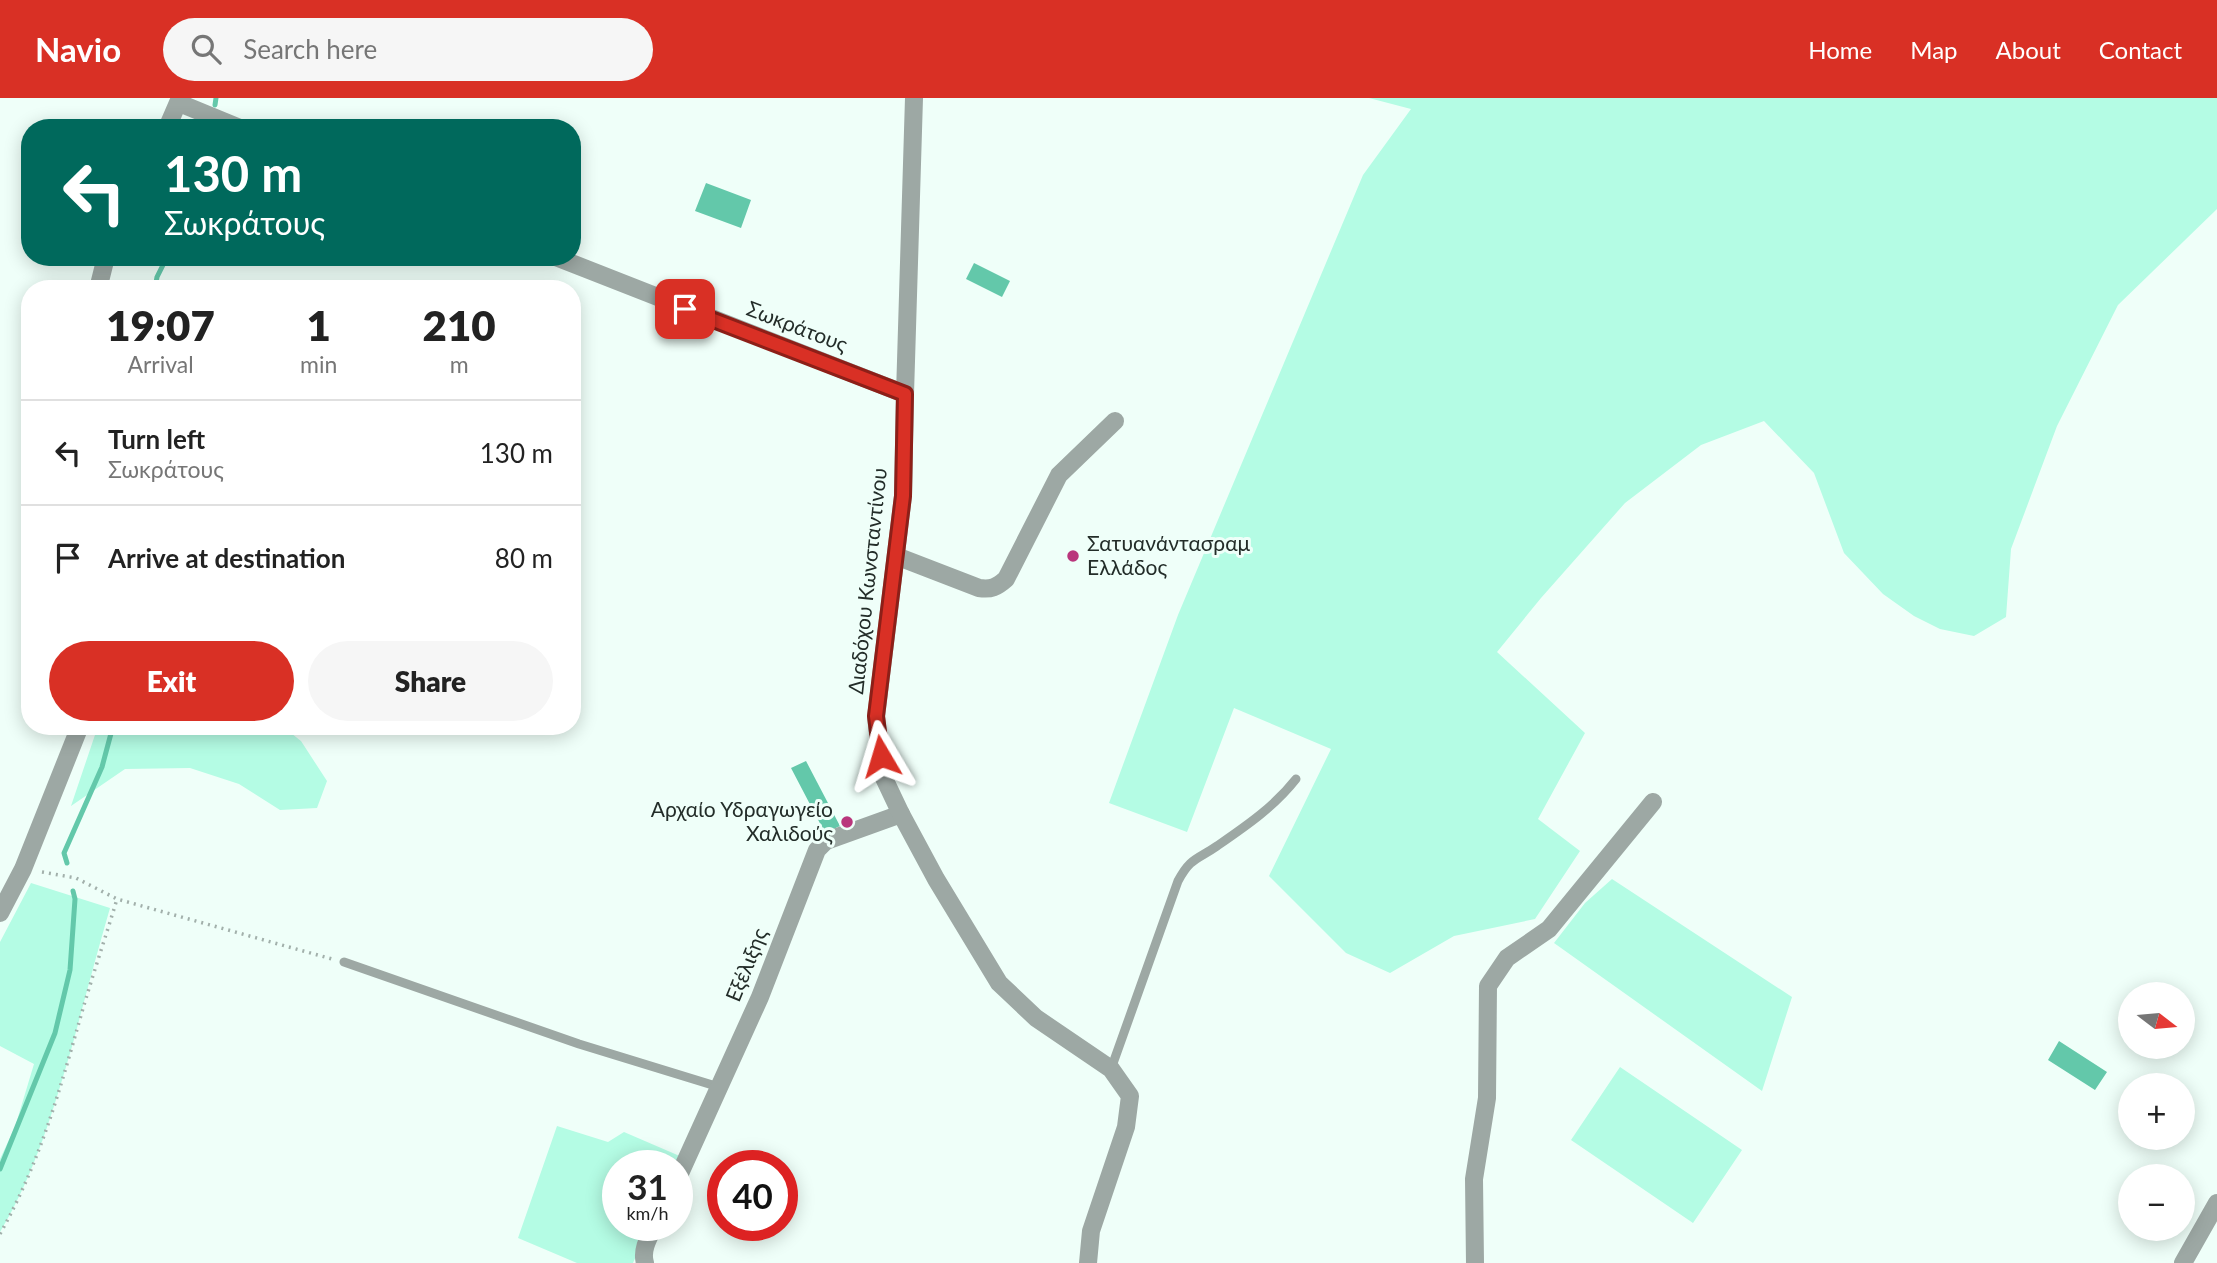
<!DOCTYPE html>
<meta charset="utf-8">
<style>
:root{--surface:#fff;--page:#f6f6f6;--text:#222;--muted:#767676;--line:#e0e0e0;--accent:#d93025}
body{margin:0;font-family:Lato,sans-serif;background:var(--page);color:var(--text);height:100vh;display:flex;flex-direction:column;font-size:26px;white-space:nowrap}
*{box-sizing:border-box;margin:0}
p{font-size:23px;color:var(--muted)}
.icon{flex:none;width:38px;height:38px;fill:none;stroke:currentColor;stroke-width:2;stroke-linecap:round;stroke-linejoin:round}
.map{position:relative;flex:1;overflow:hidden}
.panel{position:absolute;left:21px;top:182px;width:560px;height:455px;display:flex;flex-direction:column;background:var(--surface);border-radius:28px;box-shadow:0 4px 18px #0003}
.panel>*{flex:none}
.top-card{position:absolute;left:21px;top:21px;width:560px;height:147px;border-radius:28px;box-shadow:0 4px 18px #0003;background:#00695c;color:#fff;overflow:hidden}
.needle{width:46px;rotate:106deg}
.controls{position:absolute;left:2118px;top:884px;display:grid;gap:14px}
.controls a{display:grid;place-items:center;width:77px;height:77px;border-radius:50%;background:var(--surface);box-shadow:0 4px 18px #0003;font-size:35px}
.speed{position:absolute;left:602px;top:1052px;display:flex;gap:14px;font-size:35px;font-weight:700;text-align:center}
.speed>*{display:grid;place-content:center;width:91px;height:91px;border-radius:50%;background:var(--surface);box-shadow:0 4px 18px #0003;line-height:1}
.speed small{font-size:18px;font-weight:400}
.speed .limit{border:10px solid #d22;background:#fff;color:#111}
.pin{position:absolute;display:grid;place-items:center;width:60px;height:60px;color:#fff;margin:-30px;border-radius:14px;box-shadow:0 4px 10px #0006}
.me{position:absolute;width:77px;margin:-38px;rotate:353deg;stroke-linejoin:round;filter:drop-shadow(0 0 5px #0008)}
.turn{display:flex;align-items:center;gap:24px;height:147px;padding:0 28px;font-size:32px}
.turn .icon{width:91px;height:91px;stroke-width:2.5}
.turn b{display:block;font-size:49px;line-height:60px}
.eta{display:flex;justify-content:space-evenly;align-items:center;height:119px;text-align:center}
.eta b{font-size:42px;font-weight:800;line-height:49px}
.cta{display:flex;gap:14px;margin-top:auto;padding:14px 28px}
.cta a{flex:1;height:80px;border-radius:42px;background:var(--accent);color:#fff;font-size:28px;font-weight:800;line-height:80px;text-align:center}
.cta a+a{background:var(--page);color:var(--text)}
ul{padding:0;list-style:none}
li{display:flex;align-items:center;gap:21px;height:105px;padding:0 28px;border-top:2px solid var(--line)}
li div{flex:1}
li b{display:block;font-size:26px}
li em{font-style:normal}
header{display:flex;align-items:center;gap:42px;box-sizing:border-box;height:98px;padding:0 35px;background:var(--accent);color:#fff}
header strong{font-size:33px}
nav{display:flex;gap:38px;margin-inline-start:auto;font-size:24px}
.search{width:490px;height:63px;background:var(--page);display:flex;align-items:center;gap:18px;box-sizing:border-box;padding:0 24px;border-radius:38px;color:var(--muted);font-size:26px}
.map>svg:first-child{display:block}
.green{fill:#b4fce4}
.water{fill:#63c8aa}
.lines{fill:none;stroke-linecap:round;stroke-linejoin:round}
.stream{stroke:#63c8aa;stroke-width:5}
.path{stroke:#a2b0ab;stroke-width:3.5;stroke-dasharray:2 5;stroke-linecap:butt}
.service{stroke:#9da8a4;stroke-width:9}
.minor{stroke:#9da8a4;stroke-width:18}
.tertiary{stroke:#9da8a4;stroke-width:18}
.route-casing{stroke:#8d1f18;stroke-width:18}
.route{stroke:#d93025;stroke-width:12}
.poi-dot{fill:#b9367c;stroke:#effff9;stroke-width:2.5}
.labels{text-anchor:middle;stroke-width:6;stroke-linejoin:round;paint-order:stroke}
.street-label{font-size:21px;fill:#232d29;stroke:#effff9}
.poi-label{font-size:21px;fill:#232d29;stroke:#effff9;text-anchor:start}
</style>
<header>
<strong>Navio</strong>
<div class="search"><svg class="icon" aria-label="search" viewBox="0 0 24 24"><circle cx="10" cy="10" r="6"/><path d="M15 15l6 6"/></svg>Search here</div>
<nav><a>Home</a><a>Map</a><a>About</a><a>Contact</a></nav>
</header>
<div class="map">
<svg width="2217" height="1165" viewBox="0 0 2217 1165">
<rect width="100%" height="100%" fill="#effff9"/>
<!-- green -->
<path class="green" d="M1369 0H2217V111L2118 207 2057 328 2011 451 2006 519 1974 538 1940 531 1914 518 1883 496 1844 455 1814 375 1764 323 1701 347 1625 405 1541 500 1497 554 1585 635 1538 721 1580 753 1535 821 1454 838 1390 875 1346 855 1269 778 1331 651 1234 610 1187 734 1109 705 1178 517 1363 77 1411 11Z
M98 628H282L301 643 327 683 317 710 280 712 239 686 190 670 125 671 71 708Z
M1612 781 1792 899 1762 993 1554 845 1585 805Z
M31 785 110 810C97 855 85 900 73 945 54 1010 35 1076 0 1134V1061L15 1029 34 966 0 948V844Z
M1620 969 1742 1052 1693 1125 1571 1042Z
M557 1028 608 1044 624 1034 682 1059 677 1068H618V1127H650L633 1165H577L518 1140Z"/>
<!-- water -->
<path class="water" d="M706 85 751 102 741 130 695 113Z
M974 165 1010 183 1002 199 966 181Z
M806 663 840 728 825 735 791 670Z
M2059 943 2107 974 2095 992 2048 962Z"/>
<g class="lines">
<!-- stream -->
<path class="stream" d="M215 7 216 0
M155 191 157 179 167 159
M67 765 64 755 102 669 113 628
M0 1071 55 935 70 872 75 801 73 793"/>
<!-- path -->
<path class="path" d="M42 774 76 780 117 801 332 861
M0 1136C41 1062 59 994 82 914 93 876 106 838 117 801"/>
<!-- service -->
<path class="service" d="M344 864 579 946 719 989
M1111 971 1178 783C1191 759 1197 762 1217 748 1246 728 1274 709 1296 681"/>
<!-- minor -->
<path class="minor" d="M905 296 914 0
M896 458 979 490C991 492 997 489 1006 481L1059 377 1115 323
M677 1082 760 899 817 752 826 743 901 716
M645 1165C641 1152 649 1139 655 1127
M1475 1165 1474 1081 1487 1000 1488 888 1507 860 1549 831 1653 704
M2183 1165 2217 1105"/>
<!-- tertiary -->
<path class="tertiary" d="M179 5 240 30
M167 30 180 0
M556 159 905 296 903 398 876 619 883 678 901 716 936 781 999 885 1036 920 1111 971 1130 998 1126 1029 1091 1133 1088 1165
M98 191 106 159
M0 815 23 771 80 628"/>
</g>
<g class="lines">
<!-- route casing -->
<g class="route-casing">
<path id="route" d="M685 211 905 296 903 398 876 618 881 658"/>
</g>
<!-- route -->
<use href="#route" class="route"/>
</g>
<!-- markers -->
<g class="poi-dot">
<circle cx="1073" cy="458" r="7"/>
<circle cx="847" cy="724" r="7"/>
</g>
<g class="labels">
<!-- street labels -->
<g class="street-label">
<text transform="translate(797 229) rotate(21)" y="7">Σωκράτους</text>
<text transform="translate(868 483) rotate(-84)" y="7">Διαδόχου Κωνσταντίνου</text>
<text transform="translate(747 867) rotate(-68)" y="7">Εξέλιξης</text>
</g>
<!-- poi labels -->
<g class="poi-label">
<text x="1087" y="453">Σατυανάντασραμ<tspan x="1087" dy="24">Ελλάδος</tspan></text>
<text x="833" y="719" text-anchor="end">Αρχαίο Υδραγωγείο<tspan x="833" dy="24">Χαλιδούς</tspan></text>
</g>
</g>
</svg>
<div class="controls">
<a><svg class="needle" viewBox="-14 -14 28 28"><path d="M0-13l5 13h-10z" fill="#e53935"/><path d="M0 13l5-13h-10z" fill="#767676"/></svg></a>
<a>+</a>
<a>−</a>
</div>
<div class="speed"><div>31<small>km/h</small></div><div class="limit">40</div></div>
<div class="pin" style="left:685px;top:211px;background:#d93025"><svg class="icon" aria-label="arrive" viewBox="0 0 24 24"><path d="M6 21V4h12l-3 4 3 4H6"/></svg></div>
<svg class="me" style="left:881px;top:658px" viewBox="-20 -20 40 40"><path d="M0-17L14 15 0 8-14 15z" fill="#d93025" stroke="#fff" stroke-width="4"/></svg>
<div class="top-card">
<div class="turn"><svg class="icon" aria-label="left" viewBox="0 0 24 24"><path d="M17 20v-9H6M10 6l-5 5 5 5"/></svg><div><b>130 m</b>Σωκράτους</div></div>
</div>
<section class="panel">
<div class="eta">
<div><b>19:07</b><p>Arrival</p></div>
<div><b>1</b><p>min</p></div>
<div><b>210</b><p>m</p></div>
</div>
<ul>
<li><svg class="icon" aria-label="left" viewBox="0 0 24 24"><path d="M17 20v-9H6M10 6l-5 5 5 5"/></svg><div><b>Turn left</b><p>Σωκράτους</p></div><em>130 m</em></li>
<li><svg class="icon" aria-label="arrive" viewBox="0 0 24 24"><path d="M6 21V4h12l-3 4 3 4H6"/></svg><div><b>Arrive at destination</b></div><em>80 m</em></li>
</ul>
<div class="cta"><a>Exit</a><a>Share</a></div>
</section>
</div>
